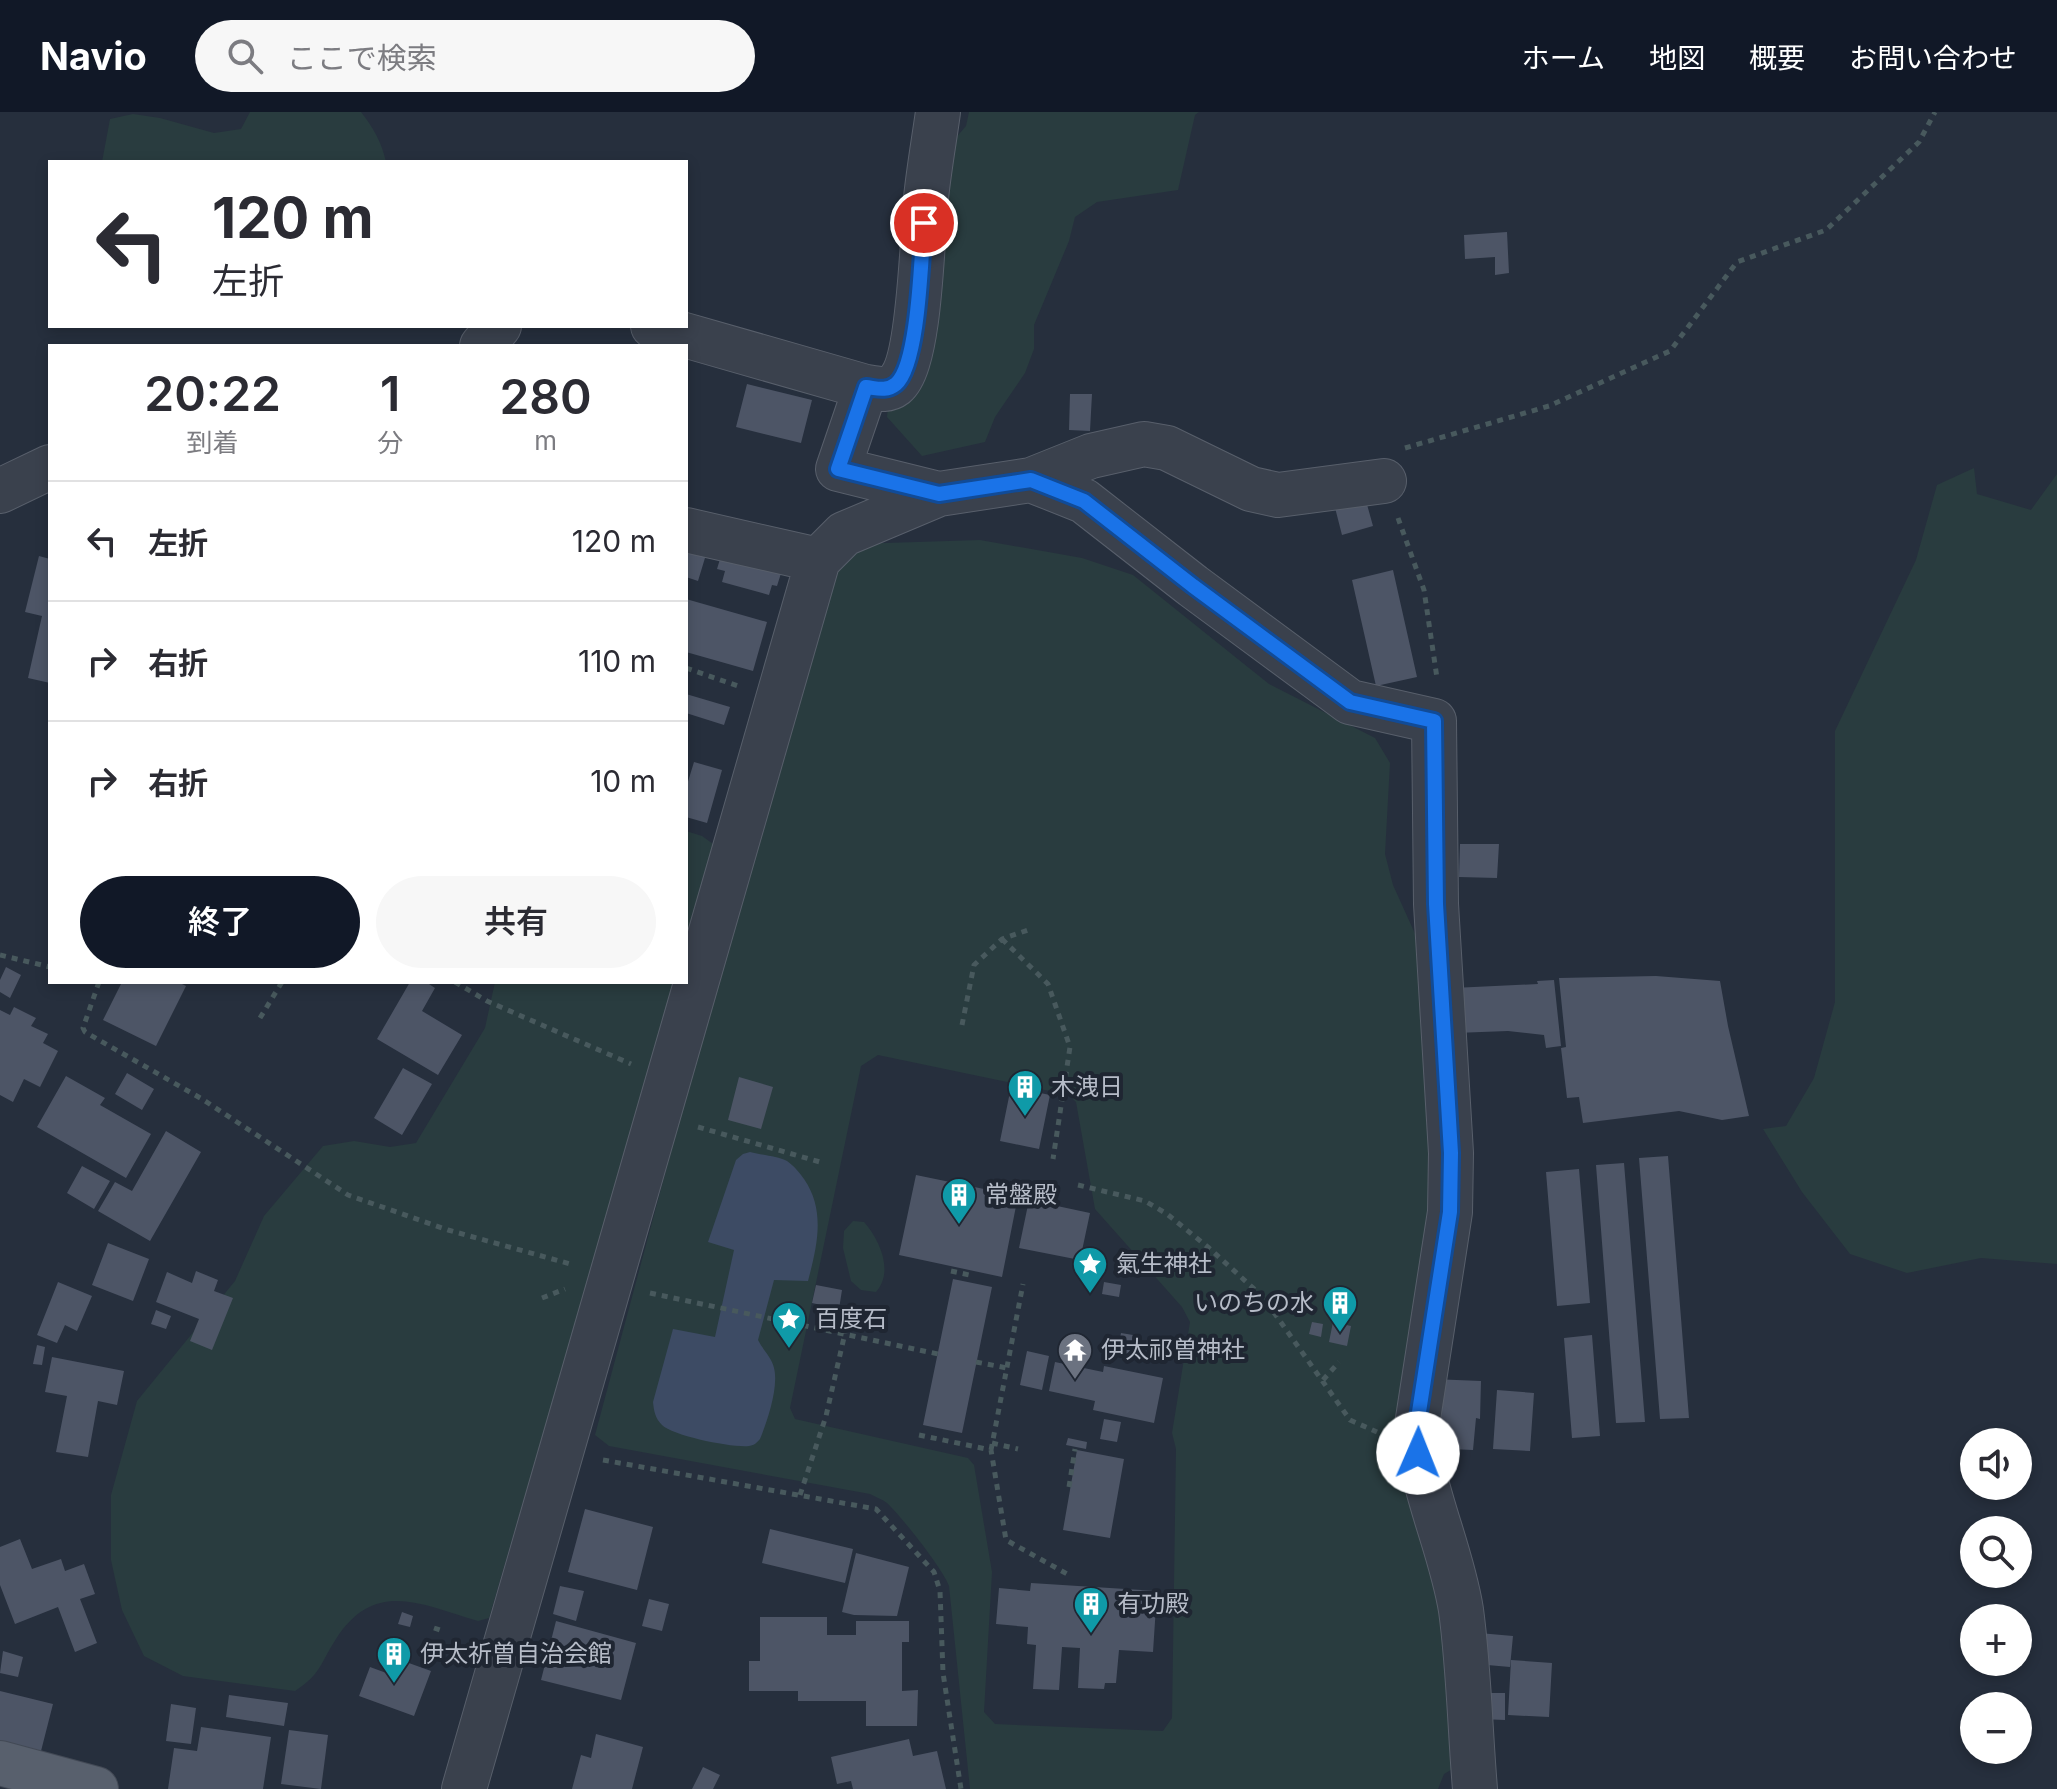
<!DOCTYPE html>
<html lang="ja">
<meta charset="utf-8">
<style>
:root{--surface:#fff;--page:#f7f7f7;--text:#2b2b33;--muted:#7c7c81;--line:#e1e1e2;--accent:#111827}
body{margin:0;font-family:Inter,"Noto Sans JP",sans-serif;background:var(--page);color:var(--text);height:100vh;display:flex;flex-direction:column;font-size:30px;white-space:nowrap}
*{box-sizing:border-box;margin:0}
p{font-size:26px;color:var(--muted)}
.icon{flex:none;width:44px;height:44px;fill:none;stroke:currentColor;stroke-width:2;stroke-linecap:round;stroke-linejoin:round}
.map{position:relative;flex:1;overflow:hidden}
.details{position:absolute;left:48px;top:232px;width:640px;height:640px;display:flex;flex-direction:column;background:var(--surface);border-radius:0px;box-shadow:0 4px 12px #0003}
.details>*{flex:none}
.banner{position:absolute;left:48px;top:48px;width:640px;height:168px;border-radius:0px;box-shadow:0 4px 12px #0003;background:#fff;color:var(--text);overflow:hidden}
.fabs{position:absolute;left:1960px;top:1316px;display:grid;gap:16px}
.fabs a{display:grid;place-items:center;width:72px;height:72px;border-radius:50%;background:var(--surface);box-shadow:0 4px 12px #0003;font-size:40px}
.pin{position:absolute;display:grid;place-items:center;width:68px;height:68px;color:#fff;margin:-34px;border:4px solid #fff;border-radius:50%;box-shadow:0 2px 8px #0007}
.me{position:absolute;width:88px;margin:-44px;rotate:1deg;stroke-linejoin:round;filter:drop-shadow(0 0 6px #0008)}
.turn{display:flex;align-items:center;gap:28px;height:168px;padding:0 32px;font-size:36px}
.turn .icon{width:104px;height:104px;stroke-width:2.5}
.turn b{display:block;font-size:56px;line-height:68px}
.eta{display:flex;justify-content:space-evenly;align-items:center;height:136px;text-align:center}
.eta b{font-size:48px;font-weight:600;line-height:56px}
.action{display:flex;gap:16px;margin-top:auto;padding:16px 32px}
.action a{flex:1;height:92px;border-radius:48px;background:var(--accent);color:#fff;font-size:32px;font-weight:600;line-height:92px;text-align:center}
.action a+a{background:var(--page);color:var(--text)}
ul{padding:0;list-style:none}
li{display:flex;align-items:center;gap:24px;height:120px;padding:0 32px;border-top:2px solid var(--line)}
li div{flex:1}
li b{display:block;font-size:30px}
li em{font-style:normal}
header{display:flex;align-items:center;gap:48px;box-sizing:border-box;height:112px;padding:0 40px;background:var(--accent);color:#fff}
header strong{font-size:38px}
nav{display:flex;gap:44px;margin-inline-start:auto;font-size:28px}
.search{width:560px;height:72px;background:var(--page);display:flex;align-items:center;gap:20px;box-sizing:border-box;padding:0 28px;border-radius:44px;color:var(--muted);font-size:30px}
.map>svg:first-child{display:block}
.green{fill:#293c3f;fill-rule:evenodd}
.water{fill:#3d4b64}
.building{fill:#4d5566}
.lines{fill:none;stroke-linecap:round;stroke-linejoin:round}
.minor-casing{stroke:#585f6b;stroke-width:46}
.major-casing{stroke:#434a56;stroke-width:46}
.path{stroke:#48595d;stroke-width:5;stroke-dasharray:6 6;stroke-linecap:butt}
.minor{stroke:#3a414d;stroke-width:44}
.major{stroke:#58606d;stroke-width:44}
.route-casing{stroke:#114b97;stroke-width:20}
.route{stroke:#1a73e8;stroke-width:14}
.labels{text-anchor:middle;stroke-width:8;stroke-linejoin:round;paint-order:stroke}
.poi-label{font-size:24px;fill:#b6bcc8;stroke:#1f2632;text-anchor:start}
</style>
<header>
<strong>Navio</strong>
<div class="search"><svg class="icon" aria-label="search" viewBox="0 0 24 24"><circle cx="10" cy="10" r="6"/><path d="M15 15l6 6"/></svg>ここで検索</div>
<nav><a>ホーム</a><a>地図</a><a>概要</a><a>お問い合わせ</a></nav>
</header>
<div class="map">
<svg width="2057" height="1677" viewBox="0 0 2057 1677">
<rect width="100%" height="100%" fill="#262f3d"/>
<!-- green -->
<path class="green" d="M250 0H361C373 15 382 31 386 50H102L110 7 133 2 160 6 214 21 241 17Z
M969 0H1199L1195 3 1178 78 1097 90 1075 105 1069 129 1034 213V237L1025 261 995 305 985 330 922 344 887 305 911 78 966 14Z
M1974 356 1977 382 2031 398 2057 362V1152L1981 1146 1907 1161 1850 1142 1802 1080 1763 1017 1786 1014 1814 966 1835 890V619L1916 448 1937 373Z
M980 428 1082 446 1133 463 1269 572 1375 626 1390 651 1385 742 1393 773 1426 846 1432 1045 1427 1139 1397 1341 1401 1362 1427 1433 1447 1531 1454 1656 1444 1662 1438 1677H970L949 1474C943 1457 901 1404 887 1391 882 1387 875 1385 870 1382L609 1334 595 1323 756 723 835 460 854 432ZM878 943 1069 983 1076 990 1095 1097 1182 1195 1190 1210 1172 1321 1176 1337 1172 1606 1163 1619 995 1612 984 1600 992 1460 974 1353 968 1346 795 1307 790 1296 861 954Z
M686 719 702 724 716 734 686 835Z
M495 870H676L489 1506 478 1509C422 1493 375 1466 336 1527 319 1553 322 1561 295 1579L183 1564 144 1544 122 1498 111 1448V1383L137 1289 235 1169 264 1104 323 1034 354 1029 390 1035 416 1031 485 916Z
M853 1109 864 1110C880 1128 894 1160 876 1180L861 1178 851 1169 843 1136 844 1119Z"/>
<!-- water -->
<path class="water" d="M750 1040C761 1043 777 1044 787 1049 793 1053 800 1061 804 1067 826 1099 817 1134 808 1169L774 1168 758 1228C763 1238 772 1246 774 1256 779 1275 767 1310 760 1327 756 1331 755 1333 749 1334 733 1336 673 1324 662 1313 655 1306 654 1299 653 1290L673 1217 715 1225 734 1138 708 1130 736 1048 743 1042Z"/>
<!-- building -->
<path class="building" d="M1507 120 1509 161 1495 163V145L1465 147 1464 123Z
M747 272 812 288 801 331 736 315Z
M1070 282H1092L1090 319 1069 318Z
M1361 371 1373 414 1342 423 1331 380Z
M686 430 708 436 698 469 686 465Z
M723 437 783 455 777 474 772 473 769 483 722 470 725 459 717 457Z
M39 444 50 447V571L28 566 42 504 25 500Z
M1393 458 1417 565 1376 574 1352 468Z
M686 487 767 510 753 559 686 540Z
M686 582 730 595 724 613 686 601Z
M694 650 722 658 707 711 686 705V676Z
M1460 732H1499L1497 766 1459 765Z
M6 855 21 863 10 886 0 880V868Z
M1656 864 1720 869 1728 914 1749 1004 1722 1008 1679 999 1583 1011 1579 985 1567 986 1561 936 1566 935 1559 866Z
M1554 868 1561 934 1546 936 1544 923 1508 919 1455 921 1453 876 1538 872 1537 869Z
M122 870H178L186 874 156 934 103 908Z
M410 870H426L435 876 422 899 462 923 438 963 377 927Z
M14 895 36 906 31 914 48 922 43 931 58 939 40 975 24 967 13 990 0 983V898L10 903Z
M403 956 432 972 402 1023 374 1006Z
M127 961 154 977 142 998 115 982Z
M66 964 105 986 100 993 151 1022 126 1066 37 1015Z
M739 965 773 975 761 1017 728 1008Z
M1011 975 1050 983 1039 1037 1000 1029Z
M166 1019 201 1040 150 1129 98 1099 115 1070 132 1079Z
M1668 1044 1689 1306 1660 1307 1639 1046Z
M1624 1051 1645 1310 1616 1311 1596 1053Z
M82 1054 110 1069 94 1097 67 1081Z
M1579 1057 1590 1191 1557 1194 1546 1060Z
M916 1063 1018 1084 1002 1165 899 1143Z
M1029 1088 1090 1101 1080 1148 1019 1136Z
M108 1131 149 1147 133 1189 92 1173Z
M196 1159 218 1168 214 1179 233 1186 212 1238 190 1229 199 1207 156 1190 167 1160 192 1171Z
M953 1167 992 1175 962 1321 923 1313Z
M58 1170 92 1184 77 1219 65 1213 57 1231 37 1223Z
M1104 1170 1121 1173 1119 1185 1102 1182Z
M816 1173 842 1178 839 1197 812 1191Z
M156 1198 171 1204 166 1217 151 1212Z
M1312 1210 1323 1212 1321 1225 1309 1222Z
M1333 1210 1351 1214 1347 1234 1329 1230Z
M1121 1221 1139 1224 1134 1245 1117 1241Z
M1592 1223 1600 1324 1572 1326 1564 1226Z
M37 1233 45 1235 42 1253 33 1252Z
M1027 1239 1049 1244 1042 1278 1020 1273Z
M52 1245 124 1259 117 1293 98 1289 88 1345 56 1340 67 1284 45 1280Z
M1055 1250 1103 1260 1104 1254 1163 1266 1154 1311 1093 1298 1095 1289 1049 1279Z
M1432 1267 1481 1269 1480 1307 1476 1306 1473 1338 1427 1336Z
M1497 1278 1534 1281 1530 1339 1493 1337Z
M1104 1307 1121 1310 1117 1330 1100 1327Z
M1068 1326 1087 1330 1086 1337 1066 1333Z
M1077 1338 1124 1347 1110 1426 1063 1418Z
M585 1397 653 1415 637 1478 568 1460Z
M770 1417 853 1437 845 1471 762 1451Z
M20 1427 32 1457 61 1447 65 1459 84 1452 95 1482 80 1487 97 1531 75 1540 58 1495 15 1512 0 1473V1435Z
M856 1441 909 1455 897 1504 854 1503 842 1500Z
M1031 1471 1157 1479 1153 1540 1119 1538 1116 1571H1105L1104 1577 1078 1576 1080 1536 1062 1535 1059 1578 1033 1577 1036 1533 1027 1532 1028 1515 996 1512 999 1476 1030 1479Z
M560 1474 584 1479 576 1509 553 1502Z
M649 1487 669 1492 662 1519 642 1514Z
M402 1500 413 1504 410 1515 398 1512Z
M760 1505H827V1523H856V1509H909V1530H902V1579L918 1578 917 1614H866V1589H798V1579H749V1549H760Z
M556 1509 636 1531 621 1588 541 1568Z
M1479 1521 1513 1524 1510 1555 1476 1552Z
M3 1539 23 1545 18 1565 0 1561Z
M395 1546 431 1559 414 1604 359 1584 370 1555 389 1562Z
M1511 1548 1552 1551 1549 1605 1508 1603Z
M0 1579 53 1592 40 1643 0 1633Z
M1481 1581H1505V1608L1480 1607Z
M229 1583 288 1591 284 1614 226 1605Z
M171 1592 196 1596 191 1632 166 1629Z
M201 1615 271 1625 263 1677H168L174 1636 197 1639Z
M289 1618 328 1623 321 1677 281 1672Z
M596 1622 643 1635 632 1677H572L581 1643 591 1646Z
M909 1627 913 1644 937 1639 946 1677H853L851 1669 837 1672 831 1645Z
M703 1655 720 1663 713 1677H692Z"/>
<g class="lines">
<!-- minor casing -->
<g class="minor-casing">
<path id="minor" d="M938 0C934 29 929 57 926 86 922 122 921 252 895 273 886 280 876 276 866 275L838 357 939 382 1031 368 1084 389 1193 474 1350 590 1434 609 1436 792 1451 1041 1450 1100 1417 1313C1420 1376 1451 1435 1461 1498 1469 1557 1470 1618 1475 1677
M653 214 866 275
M482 234 499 214
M1031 368 1091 344 1144 332 1167 336 1251 377 1278 383 1384 369
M0 379 50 355
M686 418 818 448
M464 1677 818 448 844 422 939 382"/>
</g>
<!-- major casing -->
<g class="major-casing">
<path id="major" d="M0 1651 96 1677"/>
</g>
<!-- path -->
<path class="path" d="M1405 336 1549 294 1670 239 1737 150 1826 118 1919 30 1935 0
M1398 406 1424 478 1437 566
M686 556 738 574
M1002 827 1048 872 1070 935 1053 1047
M0 843 50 855
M99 870 83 916 85 920 202 987 348 1083 448 1118 574 1153
M455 870 487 889 631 952
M260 906 282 870
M962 913 974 853 1002 827 1028 818
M698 1015 820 1050
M1078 1073 1145 1089 1167 1102 1209 1136 1263 1185 1350 1308 1377 1320
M951 1159 974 1164
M650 1181 938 1242
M542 1186 565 1177
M976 1250 1007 1256
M1323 1268 1339 1250
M919 1323 991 1338 1006 1428 1069 1463
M992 1331 1018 1337
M991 1338 1023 1172
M603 1348 876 1397 934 1460 940 1479 943 1561 961 1677
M1069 1375 1075 1337
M800 1383 826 1304 845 1221
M434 1516 440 1518"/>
<!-- minor -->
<use href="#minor" class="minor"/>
<!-- major -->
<use href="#major" class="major"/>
</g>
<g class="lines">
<!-- route casing -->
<g class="route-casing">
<path id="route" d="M924 111C921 144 919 252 896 272 886 280 876 276 866 275L838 357 939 382 1031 368 1084 389 1193 474 1350 590 1434 609 1436 792 1451 1041 1450 1100 1417 1313 1418 1341"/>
</g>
<!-- route -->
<use href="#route" class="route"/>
</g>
<!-- icons -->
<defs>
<g id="building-pin" transform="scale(1.8)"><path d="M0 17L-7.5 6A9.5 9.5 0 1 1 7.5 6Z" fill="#0f9aa8" stroke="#1f2632"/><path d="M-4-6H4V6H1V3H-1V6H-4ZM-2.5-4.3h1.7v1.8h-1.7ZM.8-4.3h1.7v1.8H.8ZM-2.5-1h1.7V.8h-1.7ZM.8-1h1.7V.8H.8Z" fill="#fff"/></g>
<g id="sight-pin" transform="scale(1.8)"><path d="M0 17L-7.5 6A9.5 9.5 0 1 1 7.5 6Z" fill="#0f9aa8" stroke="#1f2632"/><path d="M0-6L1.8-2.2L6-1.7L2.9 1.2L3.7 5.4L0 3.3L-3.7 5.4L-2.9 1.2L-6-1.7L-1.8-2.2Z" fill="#fff"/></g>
<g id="temple-pin" transform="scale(1.8)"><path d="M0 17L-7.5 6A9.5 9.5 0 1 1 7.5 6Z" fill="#6b7280" stroke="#1f2632"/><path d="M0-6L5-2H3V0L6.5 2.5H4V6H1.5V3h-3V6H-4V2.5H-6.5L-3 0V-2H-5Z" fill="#fff"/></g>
</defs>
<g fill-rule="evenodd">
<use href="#building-pin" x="1025" y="975"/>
<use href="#building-pin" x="959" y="1083"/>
<use href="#sight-pin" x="1090" y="1152"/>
<use href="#building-pin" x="1340" y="1191"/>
<use href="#sight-pin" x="789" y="1207"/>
<use href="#temple-pin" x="1075" y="1238"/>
<use href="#building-pin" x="1091" y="1492"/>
<use href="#building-pin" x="394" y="1542"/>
</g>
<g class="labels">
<!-- poi labels -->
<g class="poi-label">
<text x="1051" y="983">木洩日</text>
<text x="985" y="1091">常盤殿</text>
<text x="1116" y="1160">氣生神社</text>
<text x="1314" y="1199" text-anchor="end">いのちの水</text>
<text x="815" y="1215">百度石</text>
<text x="1101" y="1246">伊太祁曽神社</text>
<text x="1117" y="1500">有功殿</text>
<text x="420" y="1550">伊太祈曽自治会館</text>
</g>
</g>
</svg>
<div class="fabs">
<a><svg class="icon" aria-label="sound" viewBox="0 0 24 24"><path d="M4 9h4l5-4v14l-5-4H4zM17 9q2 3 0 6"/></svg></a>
<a><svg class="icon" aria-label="search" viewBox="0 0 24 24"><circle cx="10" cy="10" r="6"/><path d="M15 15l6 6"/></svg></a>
<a>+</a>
<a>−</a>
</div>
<div class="pin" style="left:924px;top:111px;background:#d93025"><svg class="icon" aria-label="arrive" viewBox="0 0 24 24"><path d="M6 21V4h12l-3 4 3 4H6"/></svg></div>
<svg class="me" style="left:1418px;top:1341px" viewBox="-20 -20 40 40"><circle r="19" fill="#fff"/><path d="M0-13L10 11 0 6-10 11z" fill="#1a73e8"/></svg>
<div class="banner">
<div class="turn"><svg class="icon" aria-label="left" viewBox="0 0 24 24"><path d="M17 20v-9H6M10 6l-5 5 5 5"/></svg><div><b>120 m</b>左折</div></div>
</div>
<section class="details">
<div class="eta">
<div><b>20:22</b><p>到着</p></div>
<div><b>1</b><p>分</p></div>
<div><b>280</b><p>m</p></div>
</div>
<ul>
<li><svg class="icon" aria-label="left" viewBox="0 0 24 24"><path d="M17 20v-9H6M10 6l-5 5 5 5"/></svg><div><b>左折</b></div><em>120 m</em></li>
<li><svg class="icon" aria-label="right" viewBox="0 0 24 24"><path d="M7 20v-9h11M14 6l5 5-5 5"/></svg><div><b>右折</b></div><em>110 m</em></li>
<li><svg class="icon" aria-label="right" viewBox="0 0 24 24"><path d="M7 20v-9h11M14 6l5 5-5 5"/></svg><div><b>右折</b></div><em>10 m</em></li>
</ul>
<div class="action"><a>終了</a><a>共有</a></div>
</section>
</div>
